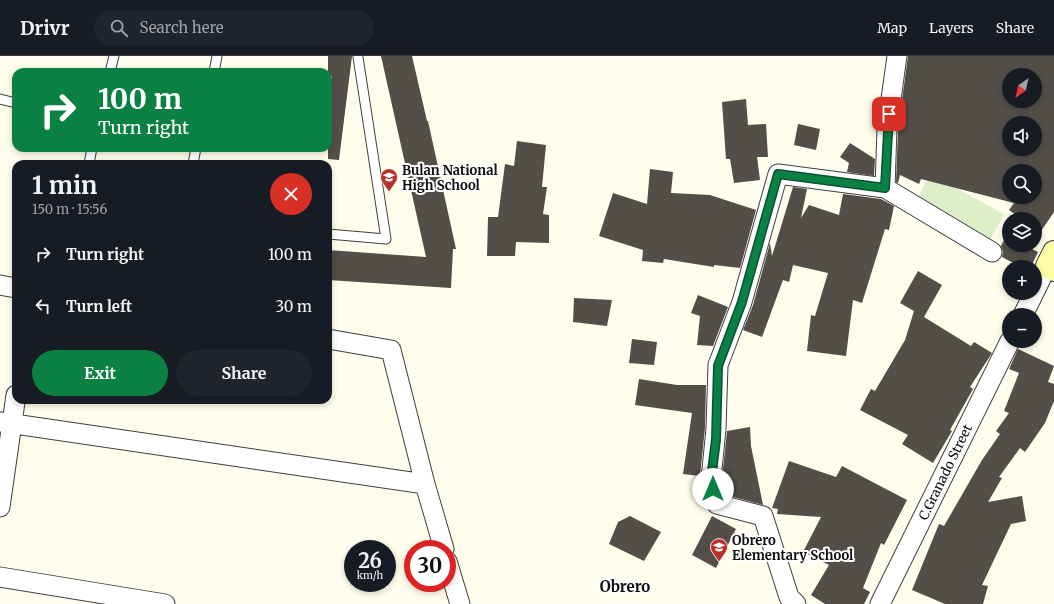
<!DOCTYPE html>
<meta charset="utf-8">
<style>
:root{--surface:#171b24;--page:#20242c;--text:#f1f3f6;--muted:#9ea1a6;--line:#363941;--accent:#0b8043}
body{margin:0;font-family:Merriweather,serif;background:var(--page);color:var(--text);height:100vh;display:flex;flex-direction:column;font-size:15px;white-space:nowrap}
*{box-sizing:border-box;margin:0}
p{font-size:13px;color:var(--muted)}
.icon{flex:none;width:22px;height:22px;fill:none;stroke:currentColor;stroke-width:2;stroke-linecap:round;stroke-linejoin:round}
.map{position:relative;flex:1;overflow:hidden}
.panel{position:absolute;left:12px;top:104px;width:320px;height:244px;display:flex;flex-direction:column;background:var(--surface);border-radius:12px;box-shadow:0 2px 6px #0003}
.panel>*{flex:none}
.hud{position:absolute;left:12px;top:12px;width:320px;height:84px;border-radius:12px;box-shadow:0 2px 6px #0003;background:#0b8043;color:#fff;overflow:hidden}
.needle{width:26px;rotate:213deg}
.tools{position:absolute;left:1002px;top:12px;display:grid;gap:8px}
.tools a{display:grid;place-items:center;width:40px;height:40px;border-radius:50%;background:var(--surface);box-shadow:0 2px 6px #0003;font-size:20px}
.speed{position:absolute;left:344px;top:484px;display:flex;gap:8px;font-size:20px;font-weight:700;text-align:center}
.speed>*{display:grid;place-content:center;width:52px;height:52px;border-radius:50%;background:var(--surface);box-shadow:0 2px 6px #0003;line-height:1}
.speed small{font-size:10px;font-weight:400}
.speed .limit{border:6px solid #d22;background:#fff;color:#111}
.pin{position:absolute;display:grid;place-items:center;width:34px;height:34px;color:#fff;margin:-17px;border-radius:8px;box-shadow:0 2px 6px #0006}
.me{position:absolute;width:44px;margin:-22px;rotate:0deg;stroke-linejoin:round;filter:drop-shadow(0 0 3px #0008)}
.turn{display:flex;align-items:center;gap:14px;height:84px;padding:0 20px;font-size:18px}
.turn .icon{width:52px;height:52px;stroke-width:2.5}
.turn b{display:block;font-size:28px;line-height:34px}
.round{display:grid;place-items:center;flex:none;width:42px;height:42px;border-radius:21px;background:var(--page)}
.summary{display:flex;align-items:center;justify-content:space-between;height:68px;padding:0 20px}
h1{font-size:24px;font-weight:700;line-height:30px}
.cta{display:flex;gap:8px;margin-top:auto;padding:8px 20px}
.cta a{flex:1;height:46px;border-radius:24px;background:var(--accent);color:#fff;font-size:16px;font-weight:700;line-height:46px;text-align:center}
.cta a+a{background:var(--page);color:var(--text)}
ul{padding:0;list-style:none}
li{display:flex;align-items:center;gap:12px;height:52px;padding:0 20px}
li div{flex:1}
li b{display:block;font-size:15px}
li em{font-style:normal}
header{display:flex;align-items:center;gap:24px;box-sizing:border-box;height:56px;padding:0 20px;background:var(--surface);border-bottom:1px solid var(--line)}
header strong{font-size:19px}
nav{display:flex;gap:22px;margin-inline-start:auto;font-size:14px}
.search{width:280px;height:36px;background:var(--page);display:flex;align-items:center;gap:10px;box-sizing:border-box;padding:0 14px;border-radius:22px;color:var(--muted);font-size:15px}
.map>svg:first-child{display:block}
.pitch{fill:#ddefc8}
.building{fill:#544e49;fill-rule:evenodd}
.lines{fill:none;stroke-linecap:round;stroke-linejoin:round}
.lane-casing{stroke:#3f3f3f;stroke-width:11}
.street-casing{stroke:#3f3f3f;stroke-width:21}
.secondary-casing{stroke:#2e2e2e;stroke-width:24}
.lane{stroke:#fff;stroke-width:9}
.street{stroke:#fff;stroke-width:19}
.secondary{stroke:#fdfda8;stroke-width:22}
.route-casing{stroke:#07532c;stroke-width:10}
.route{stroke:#0b8043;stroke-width:7}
.labels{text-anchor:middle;stroke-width:4;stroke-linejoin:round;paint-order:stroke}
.poi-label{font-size:13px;font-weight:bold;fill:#0c0c0c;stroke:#fff;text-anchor:start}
.street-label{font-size:13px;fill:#0c0c0c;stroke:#fff}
.quarter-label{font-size:15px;font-weight:bold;fill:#0c0c0c;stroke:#fff}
</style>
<header>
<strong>Drivr</strong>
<div class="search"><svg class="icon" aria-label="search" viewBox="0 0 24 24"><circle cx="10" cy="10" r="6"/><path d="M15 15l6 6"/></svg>Search here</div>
<nav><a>Map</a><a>Layers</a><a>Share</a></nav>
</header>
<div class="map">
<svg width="1054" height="548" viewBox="0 0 1054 548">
<rect width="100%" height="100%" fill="#fffdeb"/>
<!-- pitch -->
<path class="pitch" d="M930 118 1004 158 987 190 913 150Z"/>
<!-- building -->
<path class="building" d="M328 0H352L339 104 328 103V57L332 20 328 19Z
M381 0H412L427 65H428L456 193H453L451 232 328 224V194L426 201Z
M908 0H1054V156L1035 184V163H1015L1016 159 1009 154 1014 147 921 123 919 128 900 119 898 127 896 126 898 73ZM1009 19H1035V45H1009ZM1009 67H1035V93H1009ZM1009 115H1035V141H1009Z
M746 43 748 69 766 68 768 101H757L760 124 734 127 730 103H726L722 46Z
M798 68 820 73 816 94 794 89Z
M517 85 546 89 542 131H547L543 158 549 159V187L516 186 515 200H487L488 161H498L505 108 514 110Z
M850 87 875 103 874 120 847 116 849 107 840 101Z
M650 113 673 116 671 137 710 139 756 154 740 212 714 209V211L664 203 663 207 642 205 643 194 599 180 613 137 647 148Z
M793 131 807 133 801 162 809 149 839 159 843 138 881 143 894 150 889 174 885 173 862 247 853 244 846 300 807 295 811 259 815 260 828 217 793 209 789 226 783 224 762 281 743 274 753 249 770 187 772 200Z
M1009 174V189H1032L1030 192 1038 196 1031 211H1021L1002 201 1003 196 1001 190Z
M918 215 942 229 924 261 971 290 974 286 992 297 970 331 973 333 950 374 952 375 933 407 902 388 908 379 860 354 871 333 875 335 905 284 914 255 900 247Z
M698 239 728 251 713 290 697 289 700 260 691 257Z
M574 242 612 244 607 270 573 266Z
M632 283 657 286 654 309 629 307Z
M1018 293 1054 310 1048 326 1054 328V345L1045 367 1025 396 1020 392 999 421 1002 422 988 446 1022 440 1026 465 1011 468 982 529 988 530 983 548H945L912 534 939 468 944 470 982 404 1000 378 996 375 1009 357 1004 355 1019 317 1009 313Z
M639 323 677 329H706L705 372 700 420 683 418 692 357 635 349Z
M750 371 751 390 763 449 726 439 722 422 727 375Z
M789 405 836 421 842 410 907 444 884 489 881 487 863 532 870 536 864 548H825L811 539 829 509 803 496 821 461 777 458 778 453 772 452Z
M630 460 661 476 644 505 609 488 618 466Z
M712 460 736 473 716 512 692 499Z"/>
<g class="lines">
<!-- lane casing -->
<g class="lane-casing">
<path id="lane" d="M110 16 114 0
M214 16 217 0
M0 43 16 47
M89 108 92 92
M193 108 196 92
M328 178 386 183 358 1"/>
</g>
<!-- street casing -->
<g class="street-casing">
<path id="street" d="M885 132 992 196
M0 229 16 232
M1035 235 1047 210
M1023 259 1034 237
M328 283 391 294 425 428 444 493
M0 366 425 428
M0 451 16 339
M447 505 460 548
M0 521 165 548
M796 548 789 541 763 460 717 448 711 423 716 373 718 309 742 246 778 118 885 132 887 72 897 0
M880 548 1010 285"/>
</g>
<!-- secondary casing -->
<g class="secondary-casing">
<path id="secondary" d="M1054 196 1047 210 1054 214"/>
</g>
<!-- lane -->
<use href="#lane" class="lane"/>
<!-- street -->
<use href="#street" class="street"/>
<!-- secondary -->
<use href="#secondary" class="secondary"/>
</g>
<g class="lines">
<!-- route casing -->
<g class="route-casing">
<path id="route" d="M713 433 711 423 716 384 718 310 742 246 778 118 885 132 889 58"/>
</g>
<!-- route -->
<use href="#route" class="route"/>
</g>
<!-- icons -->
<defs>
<g id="school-pin" transform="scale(0.9)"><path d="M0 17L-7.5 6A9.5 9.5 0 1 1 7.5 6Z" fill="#b83128" stroke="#fff"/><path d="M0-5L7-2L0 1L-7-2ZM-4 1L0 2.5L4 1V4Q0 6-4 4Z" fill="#fff"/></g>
</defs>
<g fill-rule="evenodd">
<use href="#school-pin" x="389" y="121"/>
<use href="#school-pin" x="719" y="491"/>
</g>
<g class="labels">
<!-- poi labels -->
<g class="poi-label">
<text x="402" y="119">Bulan National<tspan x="402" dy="15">High School</tspan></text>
<text x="732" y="489">Obrero<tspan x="732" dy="15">Elementary School</tspan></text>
</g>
<!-- street labels -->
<g class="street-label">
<text transform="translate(945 416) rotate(-64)" y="5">C.Granado Street</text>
</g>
<!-- quarter labels -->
<g class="quarter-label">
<text x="625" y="536">Obrero</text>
</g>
</g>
</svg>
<div class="tools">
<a><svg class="needle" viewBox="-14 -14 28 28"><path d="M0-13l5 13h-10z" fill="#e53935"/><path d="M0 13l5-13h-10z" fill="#9ea1a6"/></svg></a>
<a><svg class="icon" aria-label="sound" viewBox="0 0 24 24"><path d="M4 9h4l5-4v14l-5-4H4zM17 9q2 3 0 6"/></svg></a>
<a><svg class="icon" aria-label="search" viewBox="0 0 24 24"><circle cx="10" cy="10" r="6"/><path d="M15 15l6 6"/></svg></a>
<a><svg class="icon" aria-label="layers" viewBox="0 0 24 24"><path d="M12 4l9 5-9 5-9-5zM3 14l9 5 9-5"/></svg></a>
<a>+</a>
<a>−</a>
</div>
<div class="speed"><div>26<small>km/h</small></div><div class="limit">30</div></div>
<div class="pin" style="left:889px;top:58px;background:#d93025"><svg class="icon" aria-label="arrive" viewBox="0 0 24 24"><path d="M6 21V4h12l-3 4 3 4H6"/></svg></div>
<svg class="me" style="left:713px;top:433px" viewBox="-20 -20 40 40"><circle r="19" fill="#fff"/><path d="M0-13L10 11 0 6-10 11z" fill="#0b8043"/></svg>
<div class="hud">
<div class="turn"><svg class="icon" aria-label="right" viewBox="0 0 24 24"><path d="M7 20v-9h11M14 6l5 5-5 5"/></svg><div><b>100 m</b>Turn right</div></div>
</div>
<section class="panel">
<div class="summary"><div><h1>1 min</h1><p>150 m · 15:56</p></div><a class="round" style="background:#d93025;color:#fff"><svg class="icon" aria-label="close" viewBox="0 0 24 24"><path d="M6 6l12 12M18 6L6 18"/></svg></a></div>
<ul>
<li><svg class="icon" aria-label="right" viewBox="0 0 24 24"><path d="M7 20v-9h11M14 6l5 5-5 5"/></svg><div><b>Turn right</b></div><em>100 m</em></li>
<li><svg class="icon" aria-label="left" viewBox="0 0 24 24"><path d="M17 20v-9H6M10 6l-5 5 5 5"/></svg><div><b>Turn left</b></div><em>30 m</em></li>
</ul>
<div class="cta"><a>Exit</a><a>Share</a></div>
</section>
</div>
